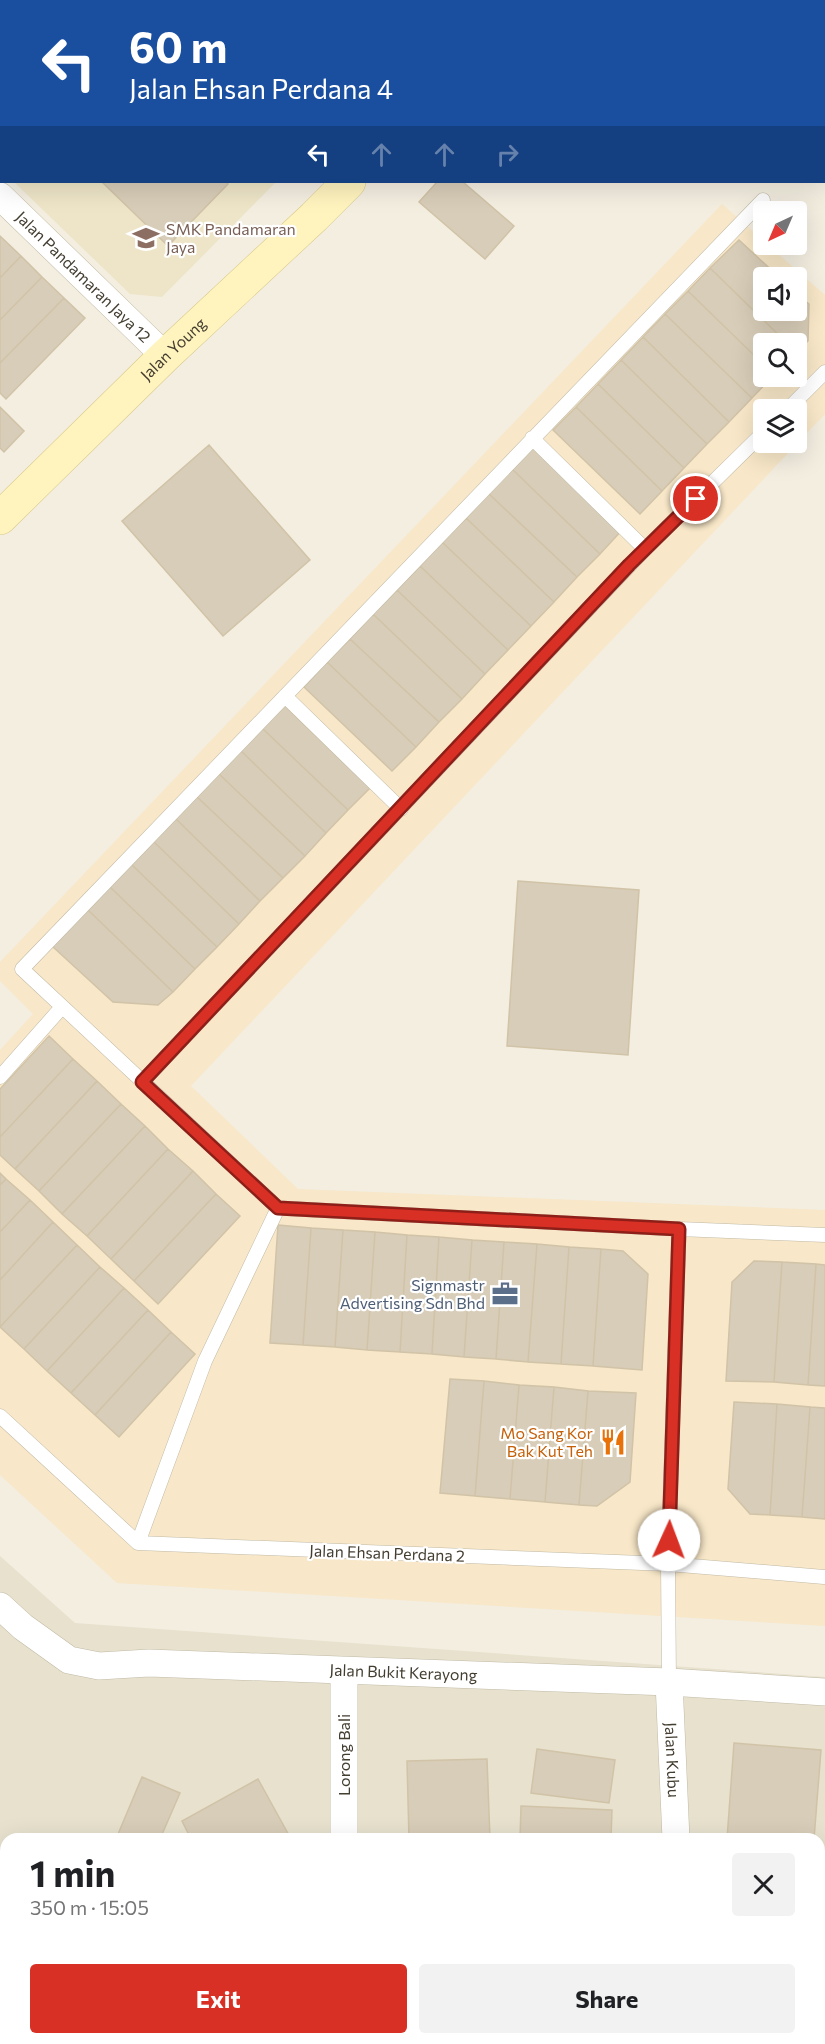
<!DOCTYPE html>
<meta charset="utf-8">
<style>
:root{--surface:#fff;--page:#f2f2f2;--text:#202124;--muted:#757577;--accent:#d93025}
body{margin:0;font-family:Commissioner,sans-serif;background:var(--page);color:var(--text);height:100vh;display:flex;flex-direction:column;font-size:22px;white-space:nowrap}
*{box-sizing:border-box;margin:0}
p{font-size:20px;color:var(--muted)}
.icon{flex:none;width:33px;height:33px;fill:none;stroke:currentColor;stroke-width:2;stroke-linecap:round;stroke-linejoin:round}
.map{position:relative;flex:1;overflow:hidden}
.sheet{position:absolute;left:0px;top:1833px;width:825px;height:212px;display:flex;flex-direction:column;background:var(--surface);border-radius:18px 18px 0 0;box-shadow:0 6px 24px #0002}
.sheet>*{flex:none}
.hud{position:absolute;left:0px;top:0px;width:825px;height:183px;box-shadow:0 6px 24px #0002;background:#1a4fa0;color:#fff;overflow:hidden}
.needle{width:39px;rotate:224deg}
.fabs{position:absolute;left:753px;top:201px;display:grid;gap:12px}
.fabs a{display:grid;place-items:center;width:54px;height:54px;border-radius:6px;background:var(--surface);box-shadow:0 6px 24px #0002;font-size:30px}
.pin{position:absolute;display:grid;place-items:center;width:51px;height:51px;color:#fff;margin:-26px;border:3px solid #fff;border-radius:50%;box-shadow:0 2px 6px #0007}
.me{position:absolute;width:66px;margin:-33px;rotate:2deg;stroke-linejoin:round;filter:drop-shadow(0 0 4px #0008)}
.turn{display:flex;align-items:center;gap:21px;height:126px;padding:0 30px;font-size:27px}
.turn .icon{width:78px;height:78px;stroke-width:2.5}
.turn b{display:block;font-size:42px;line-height:51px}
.lanes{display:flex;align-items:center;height:57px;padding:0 30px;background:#0003;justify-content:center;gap:30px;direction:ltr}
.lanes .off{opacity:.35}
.round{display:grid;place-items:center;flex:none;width:63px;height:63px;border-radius:6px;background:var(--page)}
.summary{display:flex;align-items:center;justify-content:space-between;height:102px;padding:0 30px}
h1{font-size:36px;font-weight:700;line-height:45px}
.action{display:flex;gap:12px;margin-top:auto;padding:12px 30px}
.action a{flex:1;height:69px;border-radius:6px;background:var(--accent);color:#fff;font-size:24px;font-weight:700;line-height:69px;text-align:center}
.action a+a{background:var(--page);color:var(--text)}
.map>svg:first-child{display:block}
.residential{fill:#e7e1ce;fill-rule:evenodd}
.commercial{fill:#f8e7c8;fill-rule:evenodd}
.education{fill:#eee5c8}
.building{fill:#d8cdb8;stroke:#d1c3a7;stroke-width:1.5}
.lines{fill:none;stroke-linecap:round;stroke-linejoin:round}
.lane-casing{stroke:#c1baa5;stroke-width:15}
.street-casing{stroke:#c1baa5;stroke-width:28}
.secondary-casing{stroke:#d8c98a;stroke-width:34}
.lane{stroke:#fff;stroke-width:14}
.street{stroke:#fff;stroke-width:27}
.secondary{stroke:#fff3be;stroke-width:33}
.route-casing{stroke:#8d1f18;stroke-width:15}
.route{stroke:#d93025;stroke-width:10}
.labels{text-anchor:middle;stroke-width:4.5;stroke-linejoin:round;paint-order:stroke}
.education-label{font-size:16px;fill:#785e54;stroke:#fff;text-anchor:start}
.street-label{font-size:16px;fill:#443e31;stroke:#fff}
.service-label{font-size:16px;fill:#4e5e75;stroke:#fff;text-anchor:end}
.food-label{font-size:16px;fill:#c56008;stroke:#fff;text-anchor:end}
</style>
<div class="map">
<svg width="825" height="2044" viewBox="0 0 825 2044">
<rect width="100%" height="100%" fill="#f3eee0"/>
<!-- residential -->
<path class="residential" d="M0 1556 75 1623 825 1677V2044H0ZM6 1839H819V2038H6Z"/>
<!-- commercial -->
<path class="commercial" d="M722 204 763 240 764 244 768 245 825 295V414L191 1086 298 1189 825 1210V1626L117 1583 0 1475V1050L33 1014 0 981V962ZM764 278H796V310H764ZM764 344H796V376H764ZM764 410H796V442H764Z"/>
<!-- education -->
<path class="education" d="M0 0H455L2 2 1 169Z
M14 182H276L162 297 130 294Z"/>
<!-- building -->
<path class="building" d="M166 0H225V2H163Z
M243 0H339L341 2H244Z
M102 182H226L228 184 168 246Z
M437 182H463L514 226 485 259 419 202Z
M0 236 21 256 0 278Z
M739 240 780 278H764V310H796V293L809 304 808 341 797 352 796 344H788L710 268Z
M21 256 42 277 0 320V278Z
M710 268 788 344H764V365L688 291Z
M42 277 64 298 0 363V320Z
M688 291 764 365V376H773L752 398 665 314Z
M64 298 85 318 6 399 0 393V363Z
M665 314 752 398 729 422 643 337Z
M643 337 729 422 707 444 621 360Z
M621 360 707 444 684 468 598 384Z
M598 384 684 468 662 491 576 407Z
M0 407 24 431 4 452 0 448Z
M576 407 662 491 640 514 553 430Z
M209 445 310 560 223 636 122 521Z
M535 445 623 529 600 554 512 469Z
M512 469 600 554 577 577 488 493Z
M488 493 577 577 554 602 466 518Z
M466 518 554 602 531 626 442 542Z
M442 542 531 626 508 650 420 566Z
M420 566 508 650 485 674 397 590Z
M397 590 485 674 462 699 373 614Z
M373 614 462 699 439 722 350 639Z
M350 639 439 722 416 747 327 662Z
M327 662 416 747 392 771 304 687Z
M284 705 370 788 348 810 262 728Z
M262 728 348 810 326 833 240 750Z
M240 750 326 833 305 856 218 773Z
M218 773 305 856 283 878 196 796Z
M196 796 283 878 260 901 175 818Z
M175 818 260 901 239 924 153 841Z
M153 841 239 924 217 947 131 864Z
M131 864 217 947 195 969 109 886Z
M518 881 639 890 628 1055 507 1046Z
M109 886 195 969 173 992 87 909Z
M87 909 173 992 158 1005 113 1002 52 946Z
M49 1036 73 1059 0 1137V1089Z
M73 1059 97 1081 15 1169 0 1155V1137Z
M97 1081 121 1104 39 1191 15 1169Z
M121 1104 145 1126 62 1214 39 1191Z
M145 1126 168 1149 87 1236 62 1214Z
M168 1149 193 1171 111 1259 87 1236Z
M193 1171 216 1194 134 1281 111 1259Z
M0 1173 6 1179 0 1185Z
M6 1179 30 1200 0 1232V1185Z
M216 1194 240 1216 158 1304 134 1281Z
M30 1200 53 1222 0 1280V1232Z
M53 1222 77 1245 0 1327V1280Z
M278 1225 311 1228 303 1345 270 1343Z
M311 1228 343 1230 335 1347 303 1345Z
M343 1230 375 1232 367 1350 335 1347Z
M375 1232 407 1235 400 1352 367 1350Z
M407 1235 439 1237 432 1354 400 1352Z
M439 1237 472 1240 464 1357 432 1354Z
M472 1240 504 1242 496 1359 464 1357Z
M504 1242 537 1244 528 1362 496 1359Z
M537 1244 569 1247 561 1364 528 1362Z
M77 1245 100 1267 24 1349 0 1327Z
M569 1247 601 1249 593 1366 561 1364Z
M601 1249 623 1251 648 1274 642 1370 593 1366Z
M754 1261 782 1262 774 1382 726 1381 732 1282Z
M782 1262 816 1264 808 1385 774 1382Z
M816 1264 825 1265V1386L808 1385Z
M100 1267 124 1288 47 1371 24 1349Z
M124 1288 148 1310 71 1393 47 1371Z
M148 1310 171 1332 95 1415 71 1393Z
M171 1332 195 1354 119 1437 95 1415Z
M450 1379 484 1381 475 1496 440 1493Z
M484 1381 519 1385 510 1499 475 1496Z
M519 1385 554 1387 545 1502 510 1499Z
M554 1387 588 1391 579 1505 545 1502Z
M588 1391 636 1393 630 1482 597 1506 579 1505Z
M734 1402 777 1404 770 1515 750 1514 728 1489Z
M777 1404 810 1407 802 1517 770 1515Z
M810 1407 825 1408V1519L802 1517Z
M734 1743 821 1750 814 1839H727Z
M537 1749 615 1760 609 1803 531 1793Z
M487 1759 490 1839H409L407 1761Z
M142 1777 180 1793 160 1839H116Z
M258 1779 291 1839H191L182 1821Z
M521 1806 612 1810 611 1839H520Z
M0 1896 6 1898V2038H23L20 2044H0Z
M823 2000 825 2044H709V2038H819V2001Z
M43 2038H174L171 2044H41Z
M219 2038H331L332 2044H220Z
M387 2038H521V2044H387Z"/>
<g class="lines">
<!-- lane casing -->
<g class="lane-casing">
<path id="lane" d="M763 200 22 969 278 1208 679 1229 825 1235
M787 410 825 372
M532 438 645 549
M285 696 401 809
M0 1077 62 1007
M142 1082 645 549 764 432
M0 1416 138 1543 668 1564 824 1577
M138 1543 205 1361 278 1208
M669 1682 668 1564 679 1229"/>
</g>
<!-- street casing -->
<g class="street-casing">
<g id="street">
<path id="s1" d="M0 196 165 356"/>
<path id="s2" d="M0 1606 23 1627 69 1660 99 1666 149 1663 669 1682 825 1692"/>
<path id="s3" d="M669 1682 676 1839"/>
<path d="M344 1839V1671"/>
<path d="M0 1863 6 1865"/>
<path d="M352 2038 353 2044"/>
<path d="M685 2038V2044"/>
</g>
</g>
<!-- secondary casing -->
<g class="secondary-casing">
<g id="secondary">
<path d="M526 2 528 0"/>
<path id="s4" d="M0 518 165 356 314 217 349 182"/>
</g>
</g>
<!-- lane -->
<use href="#lane" class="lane"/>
<!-- street -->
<use href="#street" class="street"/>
<!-- secondary -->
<use href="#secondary" class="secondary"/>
</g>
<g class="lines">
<!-- route casing -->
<g class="route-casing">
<path id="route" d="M669 1540 679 1229 278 1208 142 1082 629 565 696 499"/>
</g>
<!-- route -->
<use href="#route" class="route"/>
</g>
<!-- icons -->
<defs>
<g id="school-bare" transform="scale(2.07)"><path d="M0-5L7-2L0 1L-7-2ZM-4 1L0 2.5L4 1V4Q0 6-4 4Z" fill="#8d6e63" stroke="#fff" stroke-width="2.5" paint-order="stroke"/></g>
<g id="office-bare" transform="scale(2.07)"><path d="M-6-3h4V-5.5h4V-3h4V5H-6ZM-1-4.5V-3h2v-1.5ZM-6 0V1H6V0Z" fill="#5c6f8a" stroke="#fff" stroke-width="2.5" paint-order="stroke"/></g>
<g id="restaurant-bare" transform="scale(2.07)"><path d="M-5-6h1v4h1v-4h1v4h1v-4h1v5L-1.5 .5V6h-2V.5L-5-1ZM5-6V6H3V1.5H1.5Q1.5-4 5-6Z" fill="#e8710a" stroke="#fff" stroke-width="2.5" paint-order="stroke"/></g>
</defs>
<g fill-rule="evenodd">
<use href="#school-bare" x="146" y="238"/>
<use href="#office-bare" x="505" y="1294"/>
<use href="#restaurant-bare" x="613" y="1442"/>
</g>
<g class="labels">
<!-- education labels -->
<g class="education-label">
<text x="166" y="235">SMK Pandamaran<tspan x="166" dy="18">Jaya</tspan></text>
</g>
<!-- street labels -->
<g class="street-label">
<text dy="6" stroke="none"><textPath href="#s1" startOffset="116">Jalan Pandamaran Jaya 12</textPath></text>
<text dy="6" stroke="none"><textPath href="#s4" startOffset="242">Jalan Young</textPath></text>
<text transform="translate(387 1553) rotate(2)" y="6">Jalan Ehsan Perdana 2</text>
<text dy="6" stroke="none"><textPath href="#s2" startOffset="423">Jalan Bukit Kerayong</textPath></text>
<text transform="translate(344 1755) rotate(-90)" y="6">Lorong Bali</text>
<text dy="6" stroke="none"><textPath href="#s3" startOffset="78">Jalan Kubu</textPath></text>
</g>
<!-- service labels -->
<g class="service-label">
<text x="485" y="1291">Signmastr<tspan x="485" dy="18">Advertising Sdn Bhd</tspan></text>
</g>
<!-- food labels -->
<g class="food-label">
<text x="593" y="1439">Mo Sang Kor<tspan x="593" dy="18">Bak Kut Teh</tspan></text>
</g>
</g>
</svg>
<div class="fabs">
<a><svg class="needle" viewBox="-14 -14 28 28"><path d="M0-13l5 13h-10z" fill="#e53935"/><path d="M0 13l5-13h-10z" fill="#757577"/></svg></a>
<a><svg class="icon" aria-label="sound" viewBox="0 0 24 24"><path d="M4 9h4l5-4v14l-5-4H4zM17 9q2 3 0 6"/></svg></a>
<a><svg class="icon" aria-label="search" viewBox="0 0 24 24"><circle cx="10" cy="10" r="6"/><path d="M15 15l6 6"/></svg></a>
<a><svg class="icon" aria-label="layers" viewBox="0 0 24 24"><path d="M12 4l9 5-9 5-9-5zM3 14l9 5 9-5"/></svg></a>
</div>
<div class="pin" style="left:696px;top:499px;background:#d93025"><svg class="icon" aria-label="arrive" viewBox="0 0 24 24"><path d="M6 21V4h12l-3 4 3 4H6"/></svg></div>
<svg class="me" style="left:669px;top:1540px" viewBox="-20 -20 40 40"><circle r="19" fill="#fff"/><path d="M0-13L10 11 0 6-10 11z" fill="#d93025"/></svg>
<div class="hud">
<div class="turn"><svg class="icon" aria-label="left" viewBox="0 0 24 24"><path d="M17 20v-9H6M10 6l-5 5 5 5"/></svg><div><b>60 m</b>Jalan Ehsan Perdana 4</div></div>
<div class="lanes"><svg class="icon" aria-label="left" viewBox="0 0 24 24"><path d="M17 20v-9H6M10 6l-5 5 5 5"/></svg><svg class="icon off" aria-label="ahead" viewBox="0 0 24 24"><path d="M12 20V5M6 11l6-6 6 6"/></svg><svg class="icon off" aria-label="ahead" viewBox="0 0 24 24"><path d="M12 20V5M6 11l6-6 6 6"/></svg><svg class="icon off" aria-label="right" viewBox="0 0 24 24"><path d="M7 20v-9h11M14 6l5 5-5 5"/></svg></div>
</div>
<section class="sheet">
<div class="summary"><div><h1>1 min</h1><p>350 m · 15:05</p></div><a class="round"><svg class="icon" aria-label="close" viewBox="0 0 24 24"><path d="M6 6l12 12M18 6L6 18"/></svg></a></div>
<div class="action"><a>Exit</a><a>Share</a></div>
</section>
</div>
